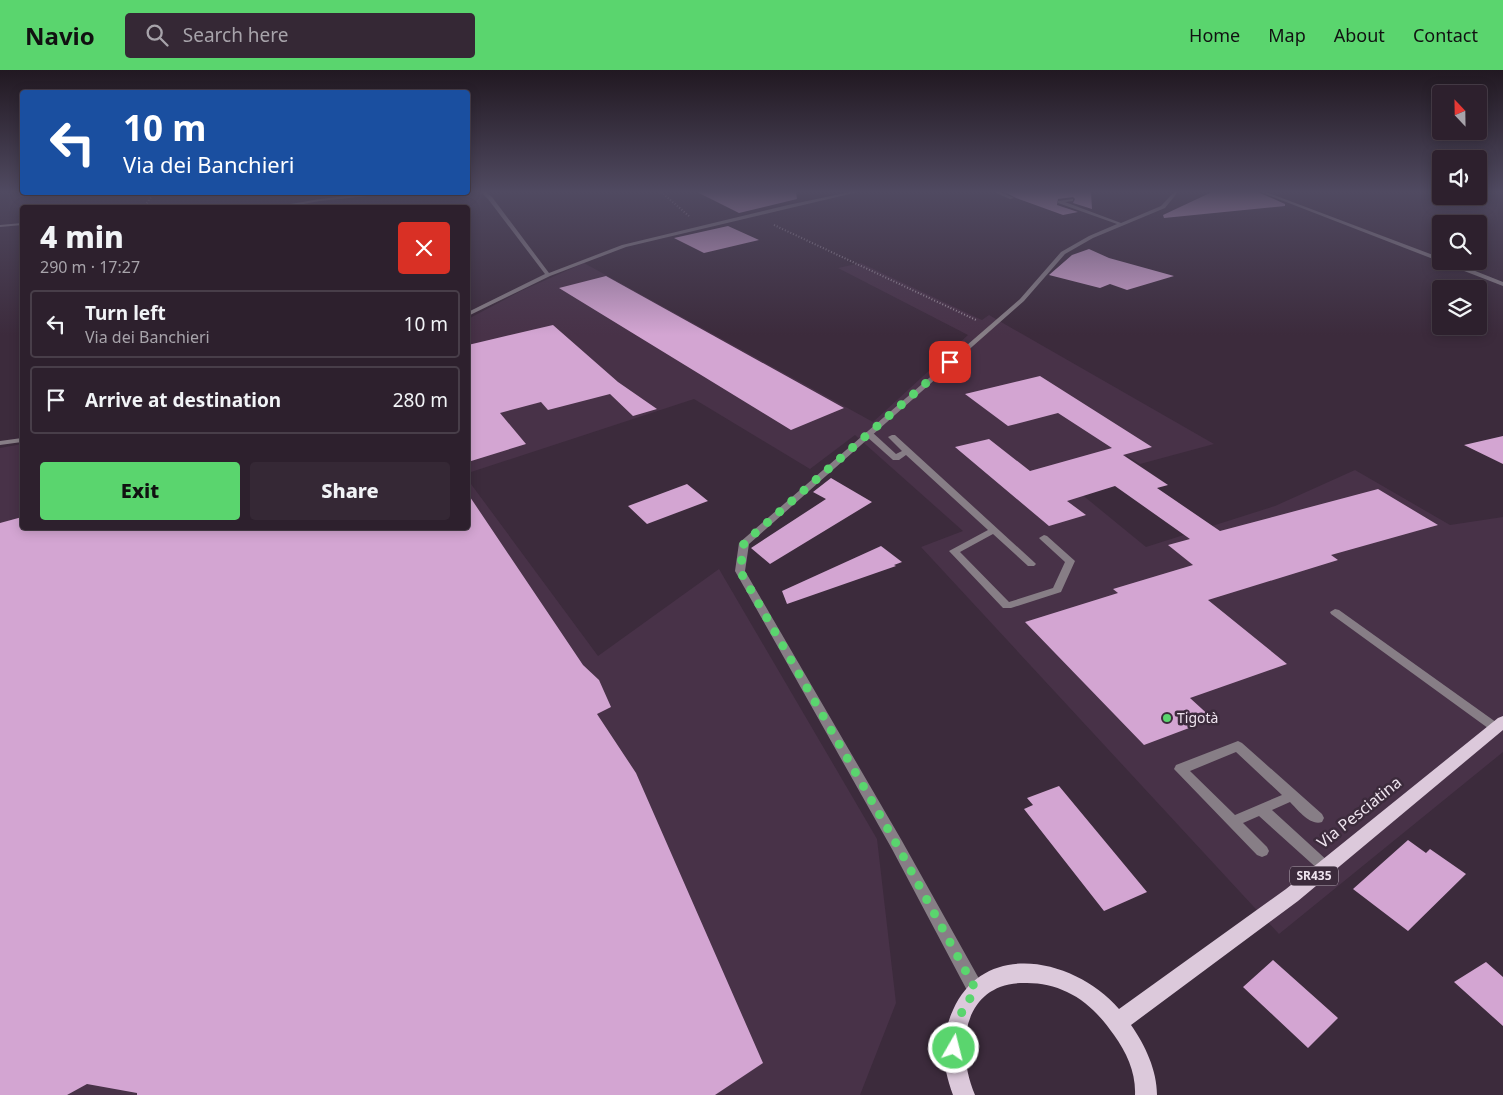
<!DOCTYPE html>
<meta charset="utf-8">
<style>
:root{--surface:#2d202d;--page:#352835;--text:#f1f3f6;--muted:#a7a3aa;--line:#483e49;--accent:#5ad56e}
body{margin:0;font-family:"Noto Sans",sans-serif;background:var(--page);color:var(--text);height:100vh;display:flex;flex-direction:column;font-size:19px;white-space:nowrap}
*{box-sizing:border-box;margin:0}
p{font-size:16px;color:var(--muted)}
.icon{flex:none;width:28px;height:28px;fill:none;stroke:currentColor;stroke-width:2;stroke-linecap:round;stroke-linejoin:round}
.map{position:relative;flex:1;overflow:hidden}
.side{position:absolute;left:20px;top:135px;width:450px;height:325px;display:flex;flex-direction:column;background:var(--surface);border-radius:5px;box-shadow:0 2px 12px #0003,0 0 0 1px var(--line)}
.side>*{flex:none}
.guide{position:absolute;left:20px;top:20px;width:450px;height:105px;border-radius:5px;box-shadow:0 2px 12px #0003,0 0 0 1px var(--line);background:#1a4fa0;color:#fff;overflow:hidden}
.needle{width:32px;rotate:338deg}
.buttons{position:absolute;left:1432px;top:15px;display:grid;gap:10px}
.buttons a{display:grid;place-items:center;width:55px;height:55px;border-radius:5px;background:var(--surface);box-shadow:0 2px 12px #0003,0 0 0 1px var(--line);font-size:25px}
.pin{position:absolute;display:grid;place-items:center;width:42px;height:42px;color:#fff;margin:-21px;border-radius:10px;box-shadow:0 2px 8px #0006}
.me{position:absolute;width:55px;margin:-28px;rotate:8deg;stroke-linejoin:round;filter:drop-shadow(0 0 4px #0008)}
.turn{display:flex;align-items:center;gap:18px;height:105px;padding:0 20px;font-size:22px}
.turn .icon{width:65px;height:65px;stroke-width:2.5}
.turn b{display:block;font-size:35px;line-height:42px}
.round{display:grid;place-items:center;flex:none;width:52px;height:52px;border-radius:5px;background:var(--page)}
.summary{display:flex;align-items:center;justify-content:space-between;height:85px;padding:0 20px}
h1{font-size:30px;font-weight:800;line-height:38px}
.action{display:flex;gap:10px;margin-top:auto;padding:10px 20px}
.action a{flex:1;height:58px;border-radius:5px;background:var(--accent);color:#111;font-size:20px;font-weight:800;line-height:58px;text-align:center}
.action a+a{background:var(--page);color:var(--text)}
ul{padding:0;list-style:none}
li{display:flex;align-items:center;gap:15px;height:68px;margin:0 10px 8px;padding:0 10px;border:2px solid var(--line);border-radius:5px}
li div{flex:1}
li b{display:block;font-size:19px}
li em{font-style:normal}
header{display:flex;align-items:center;gap:30px;box-sizing:border-box;height:70px;padding:0 25px;background:var(--accent);color:#111}
header strong{font-size:24px}
nav{display:flex;gap:28px;margin-inline-start:auto;font-size:18px}
.search{width:350px;height:45px;background:var(--page);display:flex;align-items:center;gap:12px;box-sizing:border-box;padding:0 18px;border-radius:5px;color:var(--muted);font-size:19px}
.map>svg:first-child{display:block}
.built{fill:#483248}
.building{fill:#d3a5d2}
.lines{fill:none;stroke-linecap:round;stroke-linejoin:round}
.path{stroke:#978997;stroke-width:2;stroke-dasharray:1 2;stroke-linecap:butt}
.service{fill:#877e86;fill-rule:evenodd}
.minor{fill:#877e86;fill-rule:evenodd}
.primary{fill:#dcc9db;fill-rule:evenodd}
.route{stroke:#5ad56e;stroke-width:9;stroke-dasharray:0 16.2}
.poi-dot{fill:#5ad56e;stroke:#3c2b3c;stroke-width:2}
.labels{text-anchor:middle;stroke-width:5;stroke-linejoin:round;paint-order:stroke}
.shield{fill:#3c2b3c;stroke:#b9acb9;stroke-width:1}
.shield-label{font-size:12px;font-weight:bold;fill:#efe4ef}
.poi-label{font-size:14px;fill:#efe4ef;stroke:#3c2b3c;text-anchor:start}
.near-street-label{font-size:16px;fill:#efe4ef;stroke:#3c2b3c}
</style>
<header>
<strong>Navio</strong>
<div class="search"><svg class="icon" aria-label="search" viewBox="0 0 24 24"><circle cx="10" cy="10" r="6"/><path d="M15 15l6 6"/></svg>Search here</div>
<nav><a>Home</a><a>Map</a><a>About</a><a>Contact</a></nav>
</header>
<div class="map">
<svg width="1503" height="1025" viewBox="0 0 1503 1025">
<rect width="100%" height="100%" fill="#3c2b3c"/>
<!-- built -->
<path class="built" d="M584 193 873 352 968 265 838 198 861 193 982 250 989 245 1214 374 1140 394 1127 386 1058 405 1146 477 1275 436 1355 400 1450 455 1503 447V682L1279 864 921 477 963 461 855 365 810 399 694 329 468 403V249L521 221Z
M22 374V458H468V410L598 586 719 499 877 769 896 933 860 1025H0V378Z"/>
<!-- building -->
<path class="building" d="M697 122H796L797 129 739 143Z
M1005 122H1091L1092 139 1073 133 1075 129 1073 127 1058 129 1057 135 1078 142 1063 145 1016 128Z
M1212 122H1258L1285 134V136L1164 148 1163 145Z
M728 156 759 170 704 183 674 168Z
M1089 179 1109 188 1174 206 1127 220 1110 214 1100 218 1049 205 1072 185Z
M606 206 844 338 791 360 559 218Z
M553 255 618 312 657 339 633 346 610 324 548 340 541 332 500 343 526 374 468 392V275Z
M1040 306 1152 377 1123 385 1168 415 1157 418 1220 461 1378 419 1438 455 1331 485 1338 490 1208 530 1287 594 1190 628 1213 649 1144 675 1025 552 1118 523 1113 519 1193 495 1168 475 1190 469 1115 416 1067 431 1086 445 1049 456 955 377 989 369 1030 401 1112 378 1058 343 1008 356 965 324Z
M1503 366V394L1464 375Z
M831 408 872 432 770 494 751 478 826 429 813 422Z
M687 414 708 431 647 454 628 436Z
M468 424 583 595 599 610 611 637 597 644 636 703 763 993 715 1025H137V1023L87 1014 67 1025H0V453L22 447V458H468Z
M881 476 902 492 894 495 896 496 787 534 782 521Z
M1059 716 1108 775 1147 822 1104 841 1024 739 1033 735 1027 728Z
M1408 770 1426 783 1430 779 1466 804 1408 861 1353 819Z
M1273 890 1338 948 1308 978 1243 917Z
M1486 892 1503 907V956L1454 912Z"/>
<g class="lines">
<!-- path -->
<path class="path" d="M661 122 689 146
M143 138 155 122
M774 155 976 250"/>
<!-- service -->
<path class="service" d="M866 362H872L896 384 902 381 888 367 892 365H895L1034 492 1036 494 1034 496H1028L993 464 960 482 1009 532 1053 518 1065 492 1041 470 1039 468 1044 465 1047 466 1075 491 1061 522 1011 538H1003L949 481 988 460 906 385 899 390H893L866 366Z
M1335 539 1339 540 1500 655 1502 658 1500 661 1496 663 1492 661 1331 544 1330 542Z
M1238 671 1242 673 1322 744 1324 748 1322 752C1310 756 1298 740 1290 732L1272 740 1330 793 1332 797 1330 801 1325 803 1320 801 1259 746 1243 753 1267 777 1269 781 1267 785 1262 787 1257 785 1174 699 1176 695ZM1236 682 1282 725 1235 745 1190 701Z"/>
<!-- minor -->
<path class="minor" d="M384 122H406L320 131 281 138H267L320 129Z
M481 122H486L492 127 549 203 622 175 788 135 850 122H858L626 177 550 206 468 246V242L545 204 488 129Z
M994 122H1000L1014 128 1010 129Z
M1174 122H1178L1165 138 1093 168 1065 184 1024 231 749 474 745 501 902 771 982 914 984 920 982 926 976 928 970 926 892 779 735 501 739 473 1020 229 1061 182 1089 166 1117 154 1058 133V131L1073 129V131L1065 132 1121 153 1161 136Z
M1260 122H1266L1441 188V191H1450L1503 212V216Z
M22 153V155L0 157V155Z
M22 368V372L0 375V371Z"/>
<!-- primary -->
<path class="primary" d="M1503 646V660L1298 831 1131 955C1145 975 1157 1000 1157 1025H1135C1136 1003 1127 983 1114 965 1102 948 1087 931 1067 922 1055 916 1041 913 1027 913 962 911 955 978 975 1025H953C942 996 940 968 953 940 985 868 1076 889 1119 939L1286 819 1498 648Z"/>
</g>
<!-- sky -->
<linearGradient id="sky" x2="0" y2="1"><stop stop-color="#211821"/><stop offset="0.46" stop-color="#504a61"/><stop offset="1" stop-color="#504a61" stop-opacity="0"/></linearGradient>
<rect width="1503" height="265" fill="url(#sky)"/>
<g class="lines">
<!-- route -->
<path class="route" d="M950 292 744 473 740 501 897 775 976 920C962 939 954 953 954 978"/>
</g>
<!-- markers -->
<circle class="poi-dot" cx="1167" cy="648" r="5"/>
<g class="labels">
<!-- shield labels -->
<rect class="shield" x="1290" y="796.5" width="48" height="19" rx="4"/>
<g class="shield-label">
<text x="1314" y="810">SR435</text>
</g>
<!-- poi labels -->
<g class="poi-label">
<text x="1177" y="653">Tigotà</text>
</g>
<!-- near-street labels -->
<g class="near-street-label">
<text transform="translate(1359 742) rotate(-39)" y="6">Via Pesciatina</text>
</g>
</g>
</svg>
<div class="buttons">
<a><svg class="needle" viewBox="-14 -14 28 28"><path d="M0-13l5 13h-10z" fill="#e53935"/><path d="M0 13l5-13h-10z" fill="#a7a3aa"/></svg></a>
<a><svg class="icon" aria-label="sound" viewBox="0 0 24 24"><path d="M4 9h4l5-4v14l-5-4H4zM17 9q2 3 0 6"/></svg></a>
<a><svg class="icon" aria-label="search" viewBox="0 0 24 24"><circle cx="10" cy="10" r="6"/><path d="M15 15l6 6"/></svg></a>
<a><svg class="icon" aria-label="layers" viewBox="0 0 24 24"><path d="M12 4l9 5-9 5-9-5zM3 14l9 5 9-5"/></svg></a>
</div>
<div class="pin" style="left:950px;top:292px;background:#d93025"><svg class="icon" aria-label="arrive" viewBox="0 0 24 24"><path d="M6 21V4h12l-3 4 3 4H6"/></svg></div>
<svg class="me" style="left:954px;top:978px" viewBox="-20 -20 40 40"><circle r="17" fill="#5ad56e" stroke="#fff" stroke-width="3"/><path d="M0-11L8 9 0 5-8 9z" fill="#fff"/></svg>
<div class="guide">
<div class="turn"><svg class="icon" aria-label="left" viewBox="0 0 24 24"><path d="M17 20v-9H6M10 6l-5 5 5 5"/></svg><div><b>10 m</b>Via dei Banchieri</div></div>
</div>
<section class="side">
<div class="summary"><div><h1>4 min</h1><p>290 m · 17:27</p></div><a class="round" style="background:#d93025;color:#fff"><svg class="icon" aria-label="close" viewBox="0 0 24 24"><path d="M6 6l12 12M18 6L6 18"/></svg></a></div>
<ul>
<li><svg class="icon" aria-label="left" viewBox="0 0 24 24"><path d="M17 20v-9H6M10 6l-5 5 5 5"/></svg><div><b>Turn left</b><p>Via dei Banchieri</p></div><em>10 m</em></li>
<li><svg class="icon" aria-label="arrive" viewBox="0 0 24 24"><path d="M6 21V4h12l-3 4 3 4H6"/></svg><div><b>Arrive at destination</b></div><em>280 m</em></li>
</ul>
<div class="action"><a>Exit</a><a>Share</a></div>
</section>
</div>
